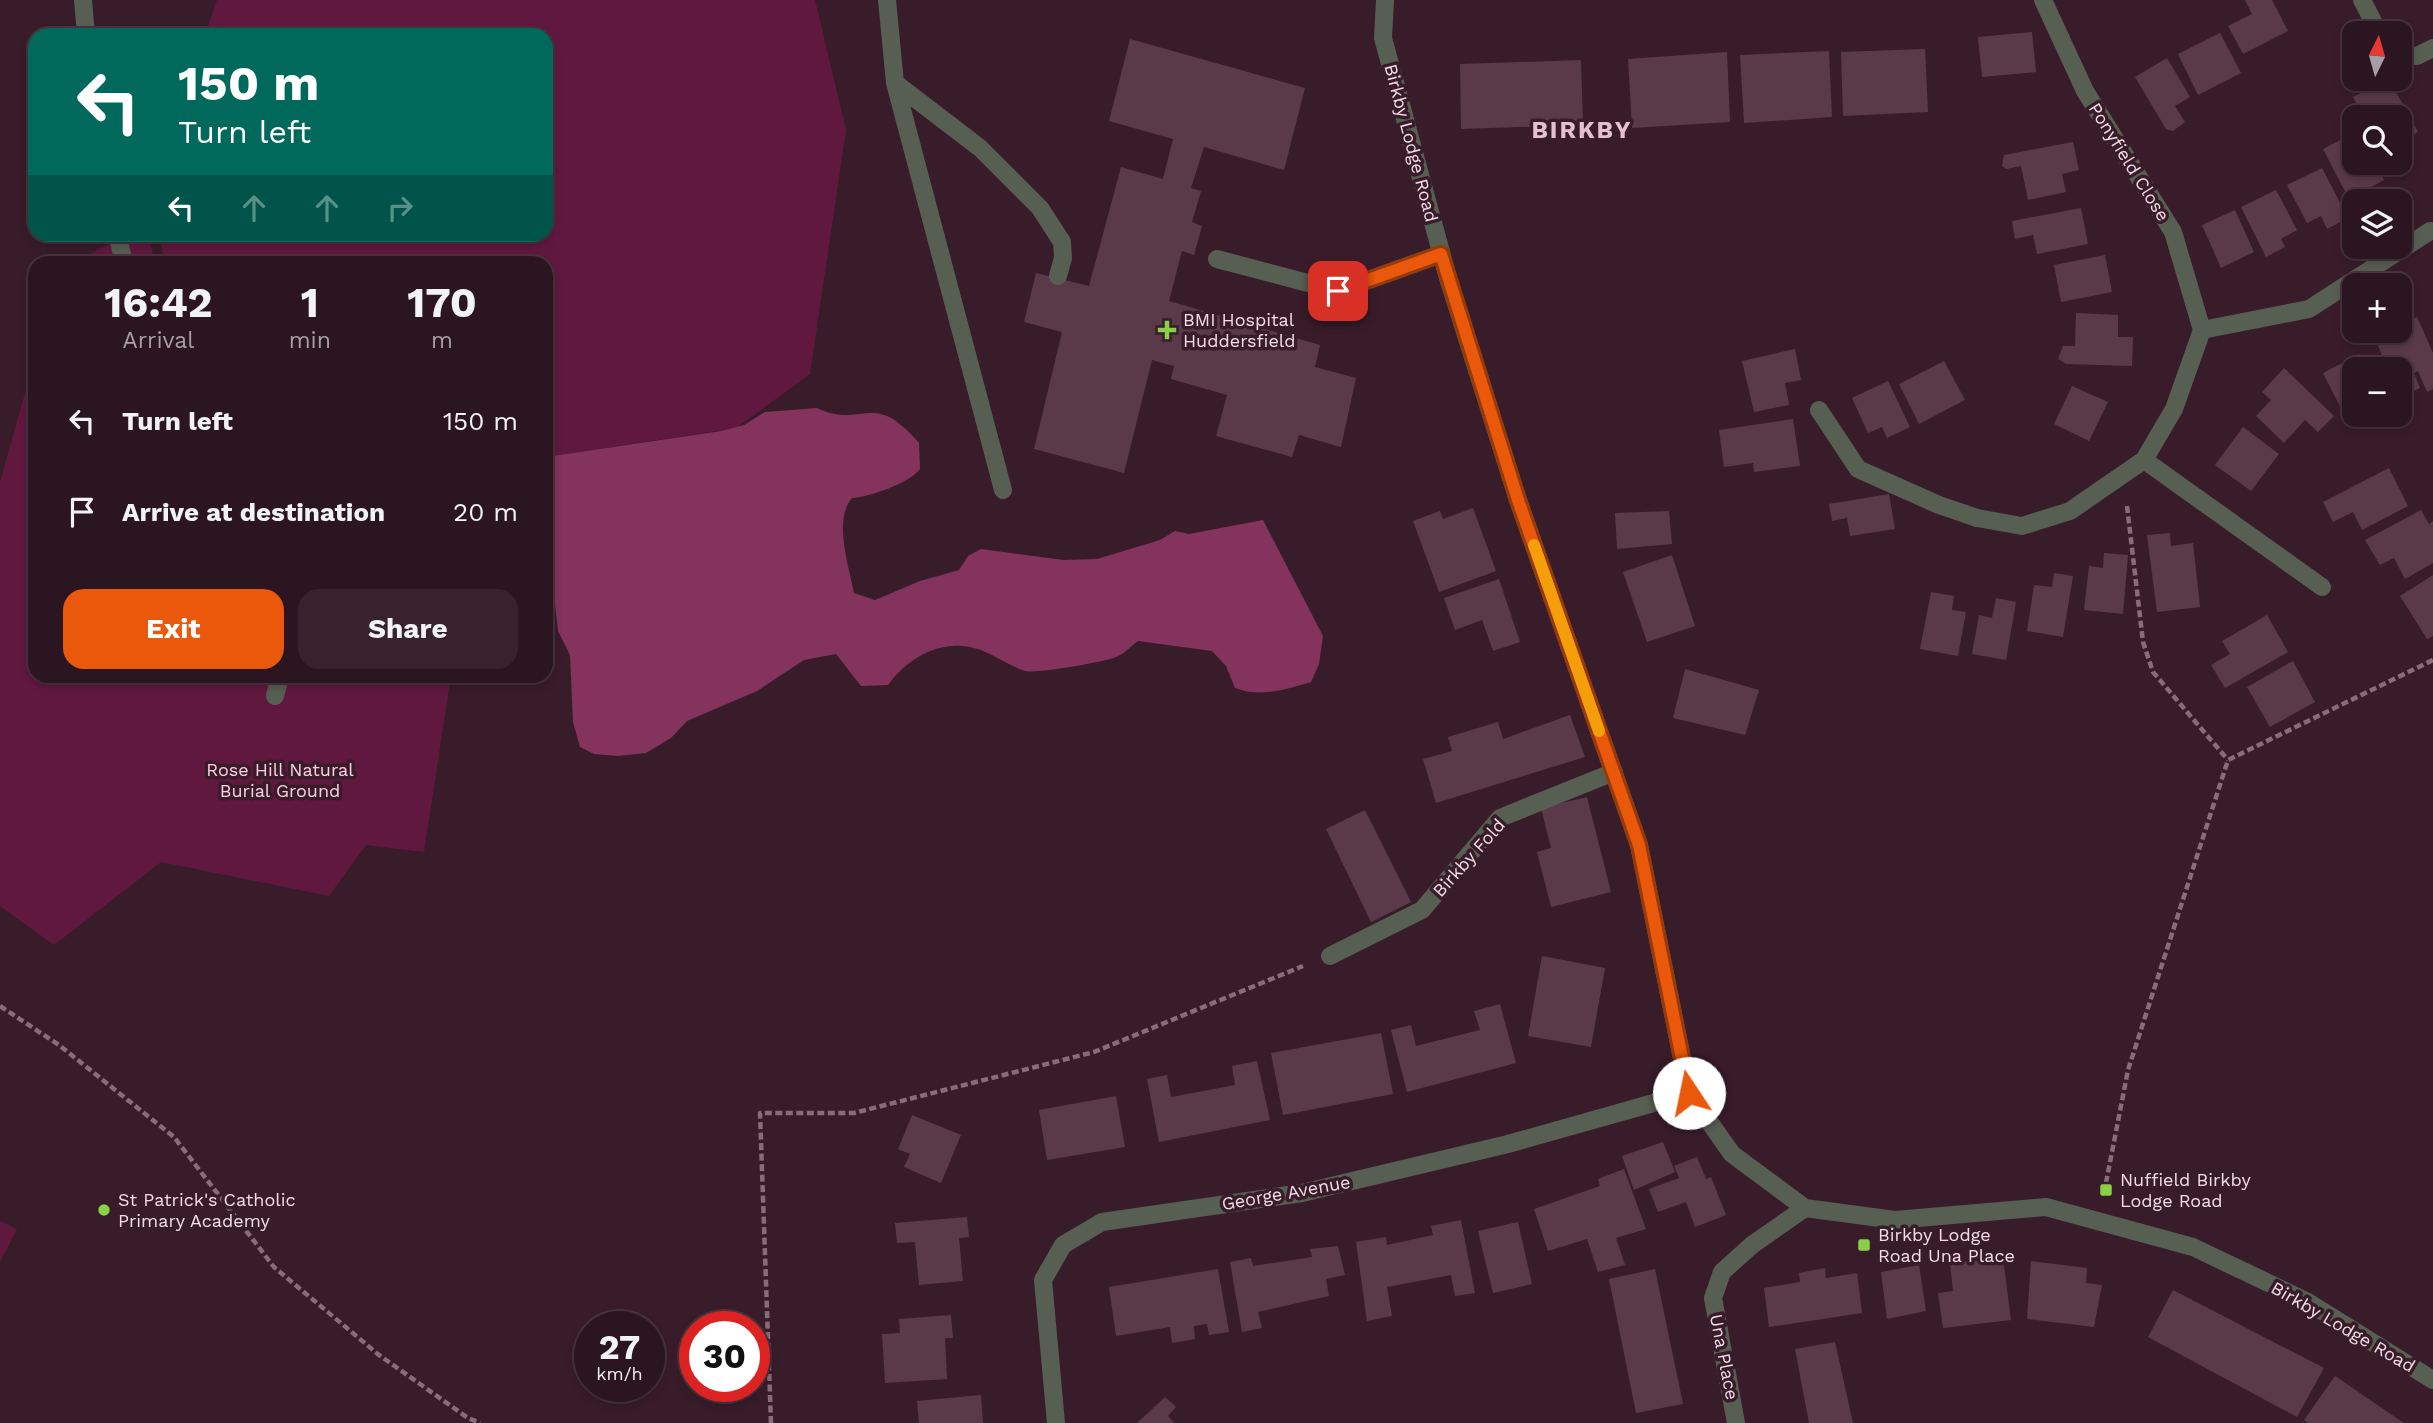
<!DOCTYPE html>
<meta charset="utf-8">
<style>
:root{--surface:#2b1520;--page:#37222d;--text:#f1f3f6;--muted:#a69fa5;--line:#47343e;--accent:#ea580c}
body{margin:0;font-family:"Work Sans",sans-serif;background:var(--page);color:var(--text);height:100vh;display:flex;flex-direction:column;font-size:26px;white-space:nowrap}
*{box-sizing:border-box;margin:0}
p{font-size:23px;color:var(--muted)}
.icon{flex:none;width:38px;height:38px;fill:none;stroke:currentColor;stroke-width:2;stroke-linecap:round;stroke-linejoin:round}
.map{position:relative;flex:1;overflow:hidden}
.details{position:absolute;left:28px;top:256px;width:525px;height:427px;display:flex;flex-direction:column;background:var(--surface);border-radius:21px;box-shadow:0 4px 10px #0003,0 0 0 2px var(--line)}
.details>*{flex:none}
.guide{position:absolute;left:28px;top:28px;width:525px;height:214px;border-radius:21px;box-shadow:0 4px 10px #0003,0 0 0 2px var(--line);background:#00695c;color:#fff;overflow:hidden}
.needle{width:46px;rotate:5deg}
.controls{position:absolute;left:2342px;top:21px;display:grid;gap:14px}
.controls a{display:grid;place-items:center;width:70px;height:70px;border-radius:14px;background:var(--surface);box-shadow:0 4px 10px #0003,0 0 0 2px var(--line);font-size:35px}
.speed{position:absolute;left:574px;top:1311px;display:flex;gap:14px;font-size:35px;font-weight:700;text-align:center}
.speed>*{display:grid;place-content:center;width:91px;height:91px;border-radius:50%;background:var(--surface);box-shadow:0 4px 10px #0003,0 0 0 2px var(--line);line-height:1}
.speed small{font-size:18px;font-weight:400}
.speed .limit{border:10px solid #d22;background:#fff;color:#111}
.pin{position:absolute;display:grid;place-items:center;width:60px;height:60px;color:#fff;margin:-30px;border-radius:14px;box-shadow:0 4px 10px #0006}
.me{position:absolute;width:77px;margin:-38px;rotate:349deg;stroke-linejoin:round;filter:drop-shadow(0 0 5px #0008)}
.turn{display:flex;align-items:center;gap:24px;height:147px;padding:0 35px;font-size:32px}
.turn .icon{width:91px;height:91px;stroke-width:2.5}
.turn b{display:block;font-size:49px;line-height:60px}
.lanes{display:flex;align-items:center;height:66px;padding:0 35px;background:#0003;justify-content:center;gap:35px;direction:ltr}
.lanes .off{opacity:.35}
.eta{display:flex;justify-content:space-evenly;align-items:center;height:119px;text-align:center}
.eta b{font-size:42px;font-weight:700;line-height:49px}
.cta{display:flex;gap:14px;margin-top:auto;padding:14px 35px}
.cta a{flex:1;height:80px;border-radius:21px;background:var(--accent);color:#fff;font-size:28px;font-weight:700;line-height:80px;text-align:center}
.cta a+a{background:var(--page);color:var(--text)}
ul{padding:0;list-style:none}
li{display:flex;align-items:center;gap:21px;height:91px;padding:0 35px}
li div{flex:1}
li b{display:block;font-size:26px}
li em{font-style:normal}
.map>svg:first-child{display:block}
.green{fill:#61183f}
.forest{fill:#83335c}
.building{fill:#5a3a48}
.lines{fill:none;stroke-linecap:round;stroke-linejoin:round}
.path{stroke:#876d78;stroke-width:4.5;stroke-dasharray:7 3.5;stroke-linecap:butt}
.service{stroke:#575e52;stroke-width:18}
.minor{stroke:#575e52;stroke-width:18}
.route-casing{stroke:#983908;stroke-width:18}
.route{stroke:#ea580c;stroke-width:12}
.slow{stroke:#f59e0b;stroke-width:12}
.poi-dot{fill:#89cf48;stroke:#391c2a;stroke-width:2.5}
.labels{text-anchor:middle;stroke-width:7;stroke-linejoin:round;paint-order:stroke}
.street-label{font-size:18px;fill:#f2dde5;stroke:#391c2a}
.poi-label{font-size:18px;fill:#f2dde5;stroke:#391c2a;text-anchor:start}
.park-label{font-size:18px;fill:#fecee2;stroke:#391c2a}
.district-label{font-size:24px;font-weight:bold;letter-spacing:2px;fill:#e6bfcf;stroke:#391c2a}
</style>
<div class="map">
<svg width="2433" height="1423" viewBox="0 0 2433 1423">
<rect width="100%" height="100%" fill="#391c2a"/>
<!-- green -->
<path class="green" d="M217 0H815L846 130 810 374 736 428 546 457V262H164L160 235 546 234V35H205Z
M131 234 148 235 155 262H72Z
M35 358V676H451L424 852 366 845 329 896 161 862 54 945 0 906V482Z
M0 1221 17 1229 0 1262Z"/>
<!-- forest -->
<path class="forest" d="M817 408C864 430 872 388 919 443L920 469C910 483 869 497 852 498 833 520 849 566 854 593L875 600 920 581 959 570 968 556 981 549 1064 560 1097 559 1160 540 1175 531 1189 534 1263 520 1323 636 1319 664 1311 682C1287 689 1260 698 1235 688L1226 666 1212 651 1138 641C1131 646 1124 654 1116 657 1104 662 1036 674 1025 671 1010 666 996 656 981 650 945 637 910 655 888 685L861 686 836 654 804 660 757 691 687 721 671 738 646 753 618 756 594 754 580 747 573 722 570 655 558 631 553 588 546 581V457L721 431 744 425 765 412Z"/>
<!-- building -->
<path class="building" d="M2245 0H2272L2288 31 2243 54 2228 26 2252 14Z
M2032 32 2036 72 1982 77 1978 37Z
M2220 33 2241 73 2198 95 2178 54Z
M1130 39 1305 88 1284 170 1204 147 1191 188 1201 191 1192 222 1202 226 1194 255 1182 251 1169 301 1320 345 1315 367 1356 378 1341 447 1299 435 1292 457 1216 436 1227 395 1171 379 1174 366 1152 360 1124 473 1034 449 1062 332 1024 322 1036 273 1089 286 1121 167 1163 179 1173 139 1109 121Z
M1925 49 1928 112 1843 116 1841 52Z
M1829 51 1832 117 1744 123 1740 55Z
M1727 52 1730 122 1632 128 1628 59Z
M2167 58 2190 97 2175 106 2185 122 2173 131 2166 129 2135 77Z
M1581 60 1583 125 1461 129 1460 64Z
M2389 79 2418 132 2399 142V117H2364L2353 97Z
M2354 133V163H2375L2384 180 2349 199 2323 149Z
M2073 142 2079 170 2062 174 2066 192 2028 200 2021 166 2006 169 2002 166 2004 155Z
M2322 168 2348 218 2327 229 2321 216 2307 223 2287 185Z
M2276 190 2297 230 2281 239 2285 247 2266 257 2241 207Z
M2081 208 2088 244 2037 254 2033 235 2015 239 2012 221Z
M2235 210 2254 252 2221 268 2202 225Z
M2105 255 2112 292 2061 302 2054 265Z
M2076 313 2118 315V337H2133L2132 366 2066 364 2058 359 2063 346H2075Z
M2417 317 2433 353V389L2427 392 2418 371 2414 373 2420 388 2401 397 2399 369H2388L2374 337 2387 331H2399V325Z
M1795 349 1801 380 1785 383 1789 405 1754 412 1742 361Z
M2360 354 2368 369H2354V415H2373L2350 426 2323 373Z
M1944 361 1965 400 1919 424 1899 384Z
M2284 368 2334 416 2318 432 2305 420 2284 443 2256 416 2271 400 2262 392Z
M1888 381 1910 427 1887 438 1882 427 1868 433 1852 398Z
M2072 386 2108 402 2089 441 2054 424Z
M1793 419 1800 466 1754 472 1753 463 1724 467 1719 430Z
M2243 427 2279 454 2251 491 2215 465Z
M2389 468 2408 506 2362 530 2353 512 2333 522 2323 502Z
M1889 494 1895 529 1850 536 1847 518 1832 521 1829 504Z
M1473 508 1496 571 1439 592 1413 521 1440 511 1443 519Z
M2421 510 2429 524 2433 521V563L2405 579 2394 558 2380 565 2365 540Z
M1669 511 1672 544 1617 549 1615 513Z
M2170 533 2171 546 2193 543 2200 607 2157 612 2147 535Z
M2104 553 2128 555 2123 614 2084 610 2089 566 2103 568Z
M1672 555 1695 626 1647 642 1623 572Z
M2054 573 2073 576 2063 637 2027 631 2034 585 2052 587Z
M2433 575V636L2427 639 2400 596Z
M1499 579 1520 642 1493 651 1482 620 1455 630 1444 598Z
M1931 592 1954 596 1952 610 1966 612 1958 656 1920 649Z
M1996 598 2016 602 2006 660 1972 654 1979 615 1992 618Z
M2267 615 2288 652 2225 688 2211 665 2230 654 2222 641Z
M2293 661 2315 702 2270 727 2247 687Z
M1685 669 1759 690 1745 735 1673 718Z
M1570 715 1585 757 1436 803 1423 759 1452 751 1448 737 1498 722 1503 739Z
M1587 797 1611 892 1551 907 1537 852 1551 848 1541 808Z
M1365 810 1411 902 1371 922 1326 829Z
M1542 956 1605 968 1591 1047 1528 1036Z
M1500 1004 1516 1063 1407 1092 1391 1030 1411 1025 1416 1046 1480 1030 1474 1011Z
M1381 1033 1393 1094 1283 1115 1271 1053Z
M1257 1061 1270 1120 1159 1142 1147 1079 1167 1075 1171 1097 1235 1085 1232 1066Z
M1116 1096 1125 1147 1047 1160 1039 1110Z
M912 1115 961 1135 941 1183 904 1167 910 1154 898 1149Z
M1663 1142 1675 1172 1634 1190 1622 1156Z
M1697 1157 1706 1179 1711 1177 1726 1215 1695 1227 1686 1202 1658 1212 1649 1189 1679 1178 1674 1166Z
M1624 1169 1646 1229 1616 1238 1625 1265 1598 1272 1587 1239 1548 1251 1534 1209 1600 1186 1598 1179Z
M967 1217 969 1237 959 1238 963 1281 919 1285 915 1242 897 1243 895 1223Z
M1461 1220 1475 1293 1455 1296 1451 1275 1387 1287 1392 1316 1367 1321 1356 1242 1386 1237 1387 1245 1433 1235 1431 1226Z
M1518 1222 1532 1284 1493 1293 1478 1231Z
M1338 1246 1345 1275 1326 1279 1329 1296 1258 1312 1262 1328 1242 1332 1230 1262 1251 1258 1253 1266 1312 1257 1310 1249Z
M2003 1258 2011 1320 1943 1328 1938 1293 1953 1291 1950 1263Z
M2031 1261 2087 1268 2086 1283 2102 1285 2094 1327 2027 1319Z
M1919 1265 1926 1311 1887 1319 1881 1272Z
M1825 1268 1826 1278 1857 1273 1862 1313 1769 1327 1764 1288 1800 1282 1799 1273Z
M1218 1269 1229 1332 1209 1335 1207 1324 1194 1326 1195 1339 1172 1343 1170 1327 1116 1336 1109 1287Z
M1655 1269 1683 1404 1636 1413 1609 1279Z
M2173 1290 2324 1368 2297 1417 2148 1337Z
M951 1315 953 1338H945L947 1379 885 1383 882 1334 900 1333 899 1319Z
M1835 1342 1853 1423H1809L1795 1349Z
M2335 1376 2373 1402 2404 1423H2308L2304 1420Z
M981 1395 983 1423H919L917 1401Z
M1165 1397 1176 1407 1168 1416 1174 1423H1137Z"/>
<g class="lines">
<!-- path -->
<path class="path" d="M2127 506 2143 642 2153 672 2228 760
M0 1006 59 1045 174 1137 274 1267 379 1355 468 1418 480 1423
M2104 1193 2128 1070 2228 760 2433 660
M771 1423 760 1113H854L1094 1052 1303 966"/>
<!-- service -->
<path class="service" d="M83 0 86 35
M887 0 895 83 1003 490
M2362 0 2379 33
M2399 55 2417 56 2433 48
M895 83 980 148 1040 208 1062 242 1063 258 1058 276
M117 234 124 262
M1217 259 1338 291 1441 254
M1819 410 1858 469 1939 505 1977 518
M275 696 280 676"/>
<!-- minor -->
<path class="minor" d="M1385 0 1383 38 1448 278 1518 500 1639 845 1689 1093 1732 1154 1805 1208 1895 1220 2046 1207 2193 1247 2306 1301 2433 1380
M2202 330 2309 309 2430 231
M2144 460 2322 587
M1977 518 2022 526 2070 511 2144 460 2174 409 2202 330 2173 232 2085 91 2043 0
M1330 956 1422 910 1500 818 1614 772
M1056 1423 1043 1280 1063 1245 1102 1222 1302 1193 1508 1144 1689 1093
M1736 1423 1713 1298 1722 1272 1752 1245 1805 1208"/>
</g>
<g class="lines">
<!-- route casing -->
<g class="route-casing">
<path id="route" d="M1338 291 1441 254 1518 500 1639 845 1689 1093"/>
</g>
<!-- route -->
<use href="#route" class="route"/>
<!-- slow -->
<path class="slow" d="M1534 545 1599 731"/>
</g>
<!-- markers -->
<g class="poi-dot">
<path d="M1163.5 319.5h7v7h7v7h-7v7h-7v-7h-7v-7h7z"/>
<rect x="2099" y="1183" width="14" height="14" rx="3.5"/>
<circle cx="104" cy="1210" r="7"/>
<rect x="1857" y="1238" width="14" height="14" rx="3.5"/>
</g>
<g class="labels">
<!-- street labels -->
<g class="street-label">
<text transform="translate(1411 143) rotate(75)" y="6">Birkby Lodge Road</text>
<text transform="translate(2129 162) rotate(58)" y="6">Ponyfield Close</text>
<text transform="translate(1469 858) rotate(-48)" y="6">Birkby Fold</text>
<text transform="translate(1286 1193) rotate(-10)" y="6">George Avenue</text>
<text transform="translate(2343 1327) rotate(30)" y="6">Birkby Lodge Road</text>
<text transform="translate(1724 1357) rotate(79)" y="6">Una Place</text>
</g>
<!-- poi labels -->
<g class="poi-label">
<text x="1183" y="326">BMI Hospital<tspan x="1183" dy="21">Huddersfield</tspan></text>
<text x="2120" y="1186">Nuffield Birkby<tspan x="2120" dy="21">Lodge Road</tspan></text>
<text x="118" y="1206">St Patrick's Catholic<tspan x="118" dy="21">Primary Academy</tspan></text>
<text x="1878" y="1241">Birkby Lodge<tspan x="1878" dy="21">Road Una Place</tspan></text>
</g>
<!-- park labels -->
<g class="park-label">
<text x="280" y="776">Rose Hill Natural<tspan x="280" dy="21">Burial Ground</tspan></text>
</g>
<!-- district labels -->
<g class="district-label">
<text x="1582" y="138">BIRKBY</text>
</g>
</g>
</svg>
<div class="controls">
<a><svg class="needle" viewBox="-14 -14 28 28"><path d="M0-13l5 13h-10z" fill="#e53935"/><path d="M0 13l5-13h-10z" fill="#a69fa5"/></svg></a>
<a><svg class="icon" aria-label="search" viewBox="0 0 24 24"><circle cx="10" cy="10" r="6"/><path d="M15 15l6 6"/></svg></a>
<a><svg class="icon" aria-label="layers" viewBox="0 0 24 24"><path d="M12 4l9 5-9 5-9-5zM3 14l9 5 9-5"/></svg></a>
<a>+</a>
<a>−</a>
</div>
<div class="speed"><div>27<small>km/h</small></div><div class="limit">30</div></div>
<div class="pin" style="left:1338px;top:291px;background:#d93025"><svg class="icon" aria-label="arrive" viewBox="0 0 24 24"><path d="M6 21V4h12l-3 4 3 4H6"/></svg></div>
<svg class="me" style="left:1689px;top:1093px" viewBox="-20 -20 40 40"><circle r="19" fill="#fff"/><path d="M0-13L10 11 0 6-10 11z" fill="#ea580c"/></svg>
<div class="guide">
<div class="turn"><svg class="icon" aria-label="left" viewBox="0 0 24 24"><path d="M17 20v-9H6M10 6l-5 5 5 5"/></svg><div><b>150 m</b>Turn left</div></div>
<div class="lanes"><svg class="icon" aria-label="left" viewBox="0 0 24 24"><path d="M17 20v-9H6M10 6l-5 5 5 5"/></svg><svg class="icon off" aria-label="ahead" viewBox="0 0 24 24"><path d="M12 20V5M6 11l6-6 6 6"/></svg><svg class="icon off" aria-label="ahead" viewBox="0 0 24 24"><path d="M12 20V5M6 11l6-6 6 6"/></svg><svg class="icon off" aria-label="right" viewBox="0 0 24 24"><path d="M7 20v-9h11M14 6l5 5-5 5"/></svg></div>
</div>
<section class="details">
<div class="eta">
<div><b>16:42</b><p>Arrival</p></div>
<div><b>1</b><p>min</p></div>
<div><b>170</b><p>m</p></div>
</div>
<ul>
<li><svg class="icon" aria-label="left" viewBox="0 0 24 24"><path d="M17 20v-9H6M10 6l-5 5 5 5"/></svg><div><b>Turn left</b></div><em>150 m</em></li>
<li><svg class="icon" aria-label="arrive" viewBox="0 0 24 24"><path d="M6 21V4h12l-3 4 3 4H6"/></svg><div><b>Arrive at destination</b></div><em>20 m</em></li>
</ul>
<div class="cta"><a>Exit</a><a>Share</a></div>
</section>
</div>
